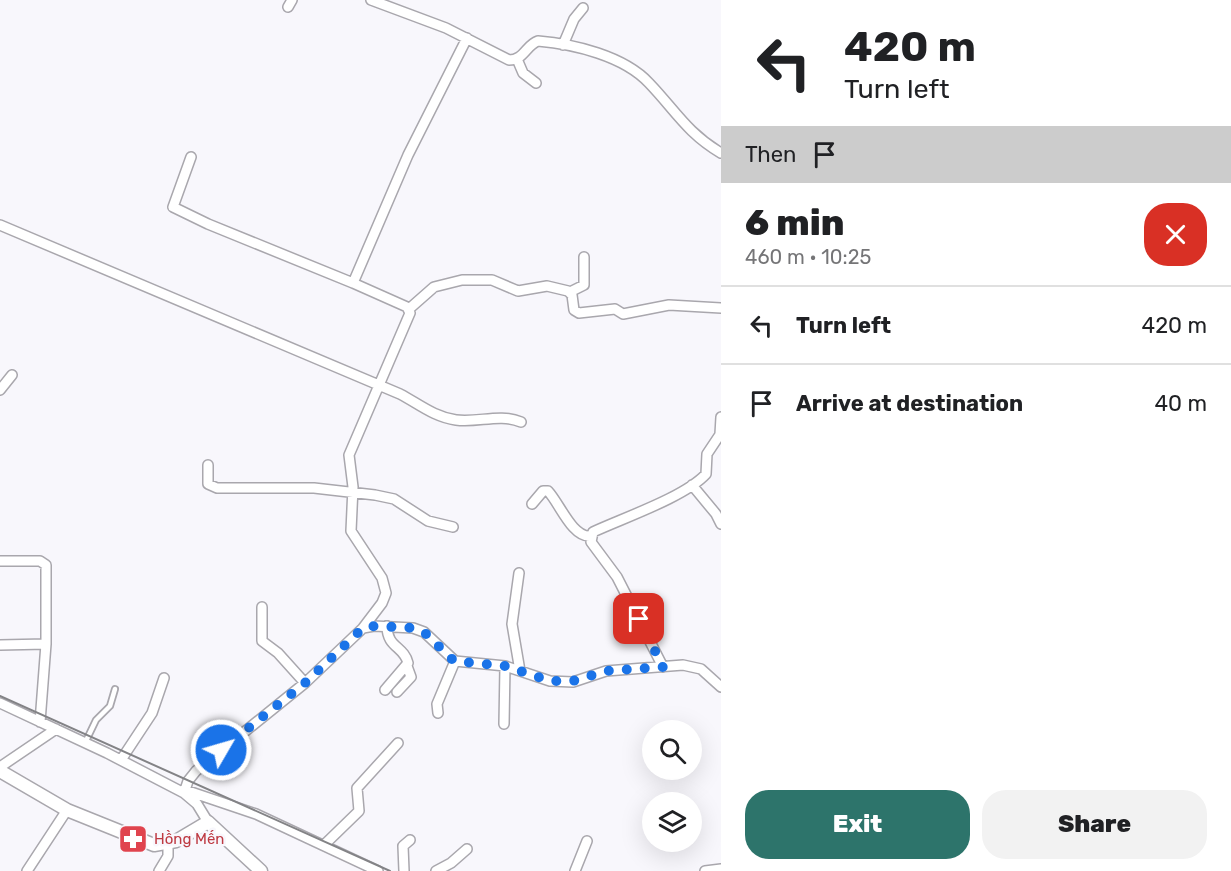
<!DOCTYPE html>
<meta charset="utf-8">
<style>
:root{--surface:#fff;--page:#f2f2f2;--text:#202124;--muted:#757577;--line:#e0e0e0;--accent:#2d746b}
body{margin:0;font-family:Rubik,sans-serif;background:var(--page);color:var(--text);height:100vh;display:flex;flex-direction:column;font-size:22px;white-space:nowrap}
*{box-sizing:border-box;margin:0}
p{font-size:20px;color:var(--muted)}
.icon{flex:none;width:33px;height:33px;fill:none;stroke:currentColor;stroke-width:2;stroke-linecap:round;stroke-linejoin:round}
.map{position:relative;flex:1;overflow:hidden}
.panel{display:flex;flex-direction:column;background:var(--surface);width:510px}
.panel>*{flex:none}
.banner{background:#fff;color:var(--text);overflow:hidden}
.controls{position:absolute;left:642px;top:720px;display:grid;gap:12px}
.controls a{display:grid;place-items:center;width:60px;height:60px;border-radius:50%;background:var(--surface);box-shadow:0 6px 24px #0002;font-size:30px}
.pin{position:absolute;display:grid;place-items:center;width:51px;height:51px;color:#fff;margin:-26px;border-radius:12px;box-shadow:0 3px 9px #0006}
.me{position:absolute;width:66px;margin:-33px;rotate:52deg;stroke-linejoin:round;filter:drop-shadow(0 0 4px #0008)}
.turn{display:flex;align-items:center;gap:21px;height:126px;padding:0 24px;font-size:27px}
.turn .icon{width:78px;height:78px;stroke-width:2.5}
.turn b{display:block;font-size:42px;line-height:51px}
.then{display:flex;align-items:center;height:57px;padding:0 24px;background:#0003;gap:12px;font-size:22px}
.round{display:grid;place-items:center;flex:none;width:63px;height:63px;border-radius:24px;background:var(--page)}
.headline{display:flex;align-items:center;justify-content:space-between;height:102px;padding:0 24px}
h1{font-size:36px;font-weight:800;line-height:45px}
.button{display:flex;gap:12px;margin-top:auto;padding:12px 24px}
.button a{flex:1;height:69px;border-radius:24px;background:var(--accent);color:#fff;font-size:24px;font-weight:800;line-height:69px;text-align:center}
.button a+a{background:var(--page);color:var(--text)}
ul{padding:0;list-style:none}
li{display:flex;align-items:center;gap:18px;height:78px;padding:0 24px;border-top:2px solid var(--line)}
li div{flex:1}
li b{display:block;font-size:22px}
li em{font-style:normal}
main{display:flex;flex:1;min-height:0}
.map>svg:first-child{display:block}
.lines{fill:none;stroke-linecap:round;stroke-linejoin:round}
.lane-casing{stroke:#a9a7ad;stroke-width:8}
.street-casing{stroke:#a9a7ad;stroke-width:12}
.secondary-casing{stroke:#a9a7ad;stroke-width:15}
.lane{stroke:#fff;stroke-width:4.5}
.street{stroke:#fff;stroke-width:9}
.secondary{stroke:#fff;stroke-width:12}
.rail{stroke:#838386;stroke-width:2}
.route{stroke:#1a73e8;stroke-width:10;stroke-dasharray:0 18}
.labels{text-anchor:middle;stroke-width:5;stroke-linejoin:round;paint-order:stroke}
.health-label{font-size:15px;fill:#be3a42;stroke:#f8f7fc;text-anchor:start}
</style>
<main>
<div class="map">
<svg width="721" height="871" viewBox="0 0 721 871">
<rect width="100%" height="100%" fill="#f8f7fc"/>
<g class="lines">
<!-- lane casing -->
<g class="lane-casing">
<path id="lane" d="M85 743 96 720 110 706 115 689"/>
</g>
<!-- street casing -->
<g class="street-casing">
<path id="street" d="M371 0 446 28 509 60C524 60 526 45 538 41 574 44 624 56 649 83 675 110 687 133 721 153
M288 7 292 0
M563 45 574 19 583 8
M517 59 523 73 536 83
M191 157 173 207 208 224 353 283
M0 225 400 394C419 404 434 417 456 420 479 423 499 413 521 422
M570 292 584 285V257
M409 309 434 287 462 280H492L518 291 547 286 568 291 572 295 574 310 579 313 615 309 623 314 669 305 721 308
M0 390 12 375
M720 434 721 417
M208 465V484L217 488H314L375 495 394 499 428 521 453 527
M692 485 716 514 721 524
M532 504 543 491H548C560 504 572 537 590 536
M0 561H40L46 565V644L40 722
M519 573 512 624 520 671
M262 607V641L278 653 305 683
M363 628 382 603 386 593 382 578 351 531 353 487 349 455 410 313 407 307 353 283 408 155 467 38
M0 645 46 644
M663 667 617 577 591 542 593 532C623 518 685 497 706 474L707 454 721 433
M385 690 408 663C404 646 387 648 387 626
M397 692 411 677 407 666
M0 703 107 753 184 793 197 804 208 822
M438 713 437 704 455 661
M504 724 505 666
M121 760 152 713 164 678
M0 767 56 729
M185 790 256 814 378 871
M184 793 188 781 196 771 305 683 363 628 374 626 413 628 424 632 455 661 505 666 550 681 573 682 606 671 683 665 701 669 721 687
M324 845 359 811 357 788 398 743
M27 871 67 810
M159 871 168 856V844
M404 871 403 846 410 840
M436 871 451 863 467 849
M575 871 587 841
M705 871 721 869"/>
</g>
<!-- secondary casing -->
<g class="secondary-casing">
<path id="secondary" d="M0 771 67 810 154 845 176 841 208 822 261 871"/>
</g>
<!-- lane -->
<use href="#lane" class="lane"/>
<!-- street -->
<use href="#street" class="street"/>
<!-- secondary -->
<use href="#secondary" class="secondary"/>
<!-- rail -->
<path class="rail" d="M0 696 390 871"/>
</g>
<g class="lines">
<!-- route -->
<path class="route" d="M221 750 305 683 363 628 375 626 413 628 424 632 454 661 505 666 550 681H573L606 671 663 667 639 619"/>
</g>
<!-- icons -->
<defs>
<g id="pharmacy-square" transform="scale(1.5)"><rect x="-9" y="-9" width="18" height="18" rx="4" fill="#e0444e" stroke="#f8f7fc"/><path d="M-2-6h4v4h4v4h-4v4h-4v-4h-4v-4h4Z" fill="#fff"/></g>
</defs>
<g fill-rule="evenodd">
<use href="#pharmacy-square" x="133" y="839"/>
</g>
<g class="labels">
<!-- health labels -->
<g class="health-label">
<text x="154" y="844">Hồng Mến</text>
</g>
</g>
</svg>
<div class="controls">
<a><svg class="icon" aria-label="search" viewBox="0 0 24 24"><circle cx="10" cy="10" r="6"/><path d="M15 15l6 6"/></svg></a>
<a><svg class="icon" aria-label="layers" viewBox="0 0 24 24"><path d="M12 4l9 5-9 5-9-5zM3 14l9 5 9-5"/></svg></a>
</div>
<div class="pin" style="left:639px;top:619px;background:#d93025"><svg class="icon" aria-label="arrive" viewBox="0 0 24 24"><path d="M6 21V4h12l-3 4 3 4H6"/></svg></div>
<svg class="me" style="left:221px;top:750px" viewBox="-20 -20 40 40"><circle r="17" fill="#1a73e8" stroke="#fff" stroke-width="3"/><path d="M0-11L8 9 0 5-8 9z" fill="#fff"/></svg>
</div>
<section class="panel">
<div class="banner">
<div class="turn"><svg class="icon" aria-label="left" viewBox="0 0 24 24"><path d="M17 20v-9H6M10 6l-5 5 5 5"/></svg><div><b>420 m</b>Turn left</div></div>
<div class="then">Then<svg class="icon" aria-label="arrive" viewBox="0 0 24 24"><path d="M6 21V4h12l-3 4 3 4H6"/></svg></div>
</div>
<div class="headline"><div><h1>6 min</h1><p>460 m · 10:25</p></div><a class="round" style="background:#d93025;color:#fff"><svg class="icon" aria-label="close" viewBox="0 0 24 24"><path d="M6 6l12 12M18 6L6 18"/></svg></a></div>
<ul>
<li><svg class="icon" aria-label="left" viewBox="0 0 24 24"><path d="M17 20v-9H6M10 6l-5 5 5 5"/></svg><div><b>Turn left</b></div><em>420 m</em></li>
<li><svg class="icon" aria-label="arrive" viewBox="0 0 24 24"><path d="M6 21V4h12l-3 4 3 4H6"/></svg><div><b>Arrive at destination</b></div><em>40 m</em></li>
</ul>
<div class="button"><a>Exit</a><a>Share</a></div>
</section>
</main>
